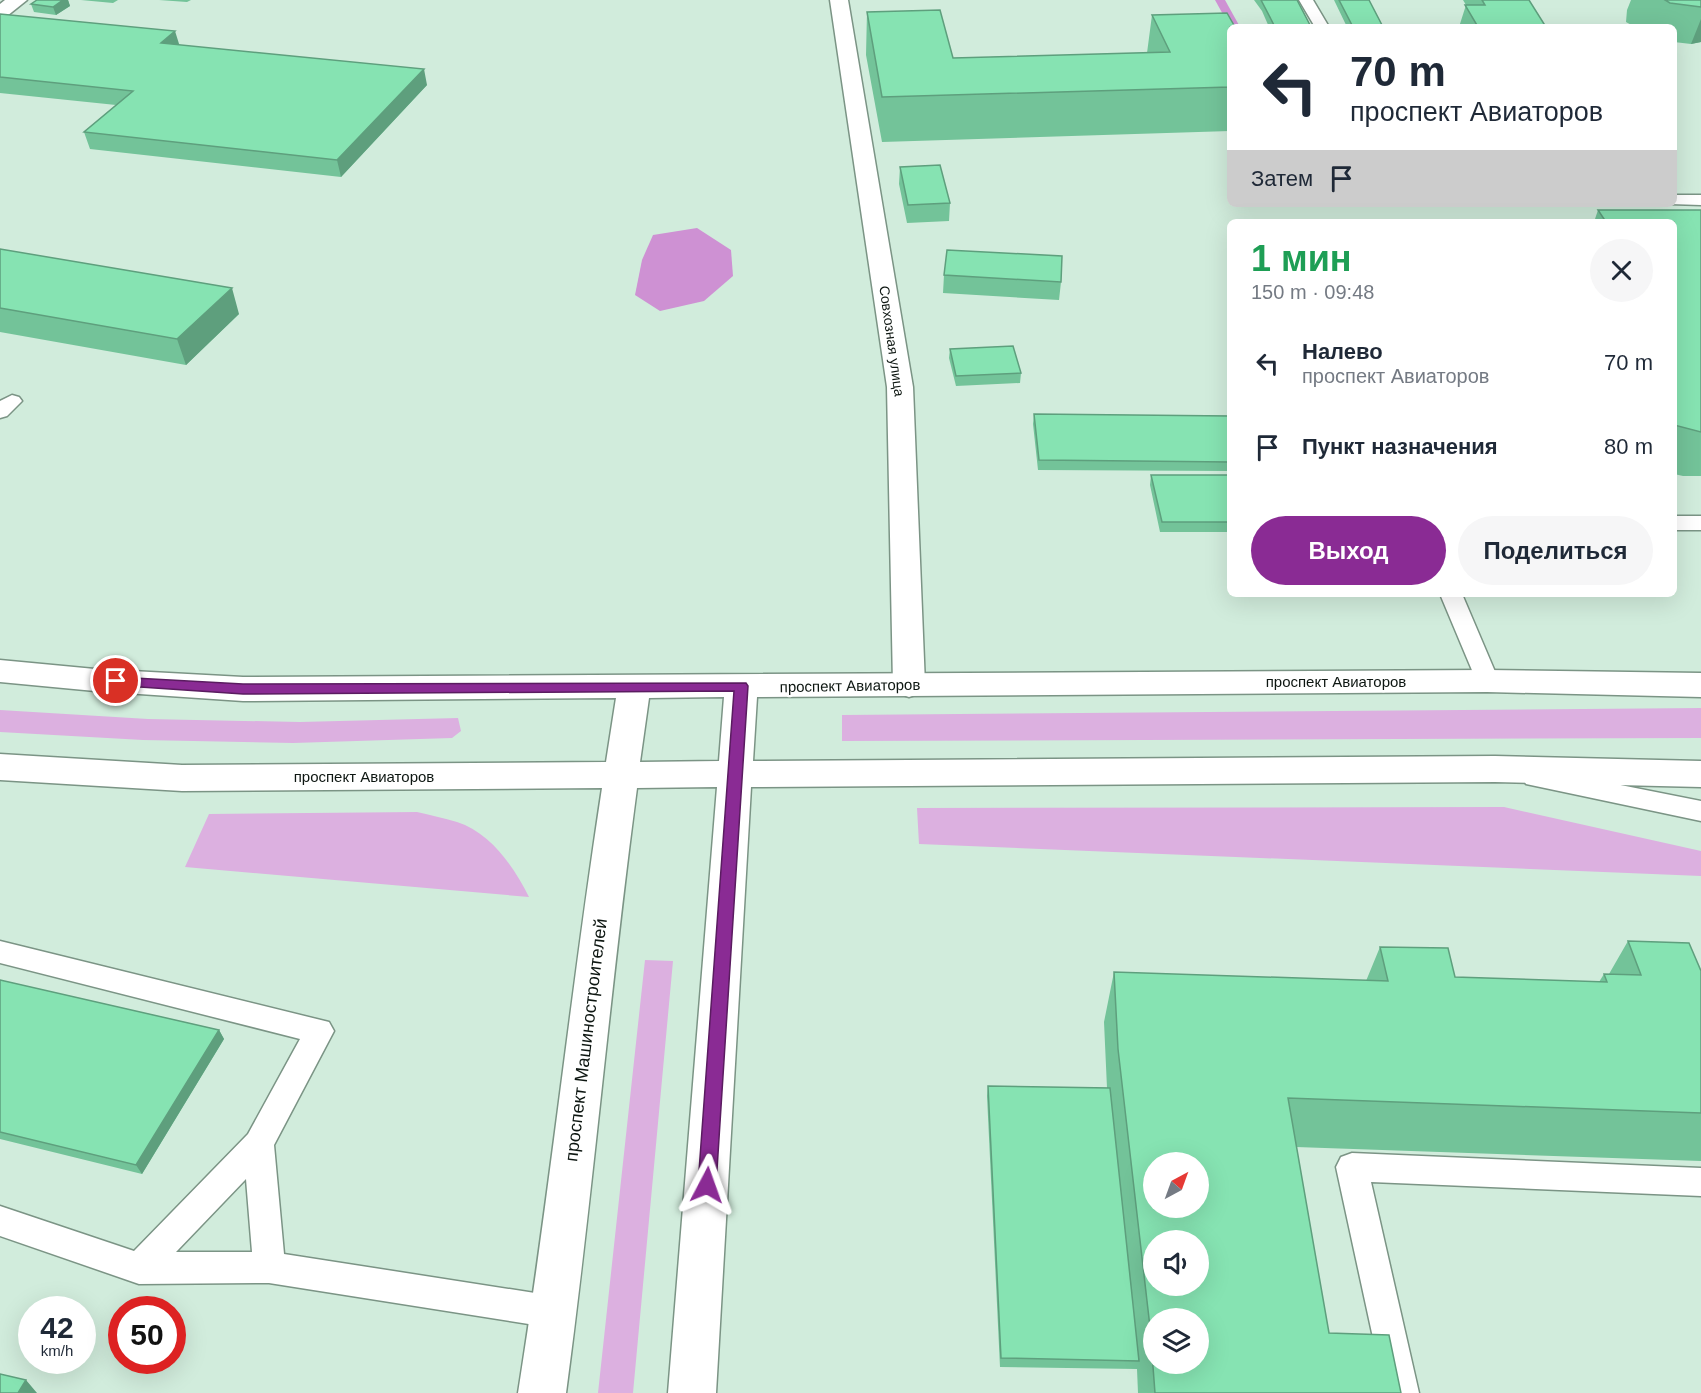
<!DOCTYPE html>
<html lang="ru">
<meta charset="utf-8">
<style>
:root{--surface:#fff;--page:#f6f6f7;--text:#1f2937;--muted:#747a83;--accent:#8a2b94}
body{margin:0;font-family:Arial,sans-serif;background:var(--page);color:var(--text);height:100vh;display:flex;flex-direction:column;font-size:22px;white-space:nowrap}
*{box-sizing:border-box;margin:0}
p{font-size:20px;color:var(--muted)}
.icon{flex:none;width:33px;height:33px;fill:none;stroke:currentColor;stroke-width:2;stroke-linecap:round;stroke-linejoin:round}
.map{position:relative;flex:1;overflow:hidden}
.sheet{position:absolute;left:1227px;top:219px;width:450px;height:378px;display:flex;flex-direction:column;background:var(--surface);border-radius:9px;box-shadow:0 6px 24px #0002}
.sheet>*{flex:none}
.top-card{position:absolute;left:1227px;top:24px;width:450px;height:183px;border-radius:9px;box-shadow:0 6px 24px #0002;background:#fff;color:var(--text);overflow:hidden}
.needle{width:39px;rotate:41deg}
.controls{position:absolute;left:1143px;top:1152px;display:grid;gap:12px}
.controls a{display:grid;place-items:center;width:66px;height:66px;border-radius:50%;background:var(--surface);box-shadow:0 6px 24px #0002;font-size:30px}
.speed{position:absolute;left:18px;top:1296px;display:flex;gap:12px;font-size:30px;font-weight:700;text-align:center}
.speed>*{display:grid;place-content:center;width:78px;height:78px;border-radius:50%;background:var(--surface);box-shadow:0 6px 24px #0002;line-height:1}
.speed small{font-size:15px;font-weight:400}
.speed .limit{border:9px solid #d22;background:#fff;color:#111}
.pin{position:absolute;display:grid;place-items:center;width:51px;height:51px;color:#fff;margin:-26px;border:3px solid #fff;border-radius:50%;box-shadow:0 2px 6px #0007}
.me{position:absolute;width:66px;margin:-33px;rotate:4deg;stroke-linejoin:round;filter:drop-shadow(0 0 4px #0008)}
.turn{display:flex;align-items:center;gap:21px;height:126px;padding:0 24px;font-size:27px}
.turn .icon{width:78px;height:78px;stroke-width:2.5}
.turn b{display:block;font-size:42px;line-height:51px}
.then{display:flex;align-items:center;height:57px;padding:0 24px;background:#0003;gap:12px;font-size:22px}
.round{display:grid;place-items:center;flex:none;width:63px;height:63px;border-radius:32px;background:var(--page)}
.head{display:flex;align-items:center;justify-content:space-between;height:102px;padding:0 24px}
h1{font-size:36px;font-weight:600;line-height:45px;color:#1e9e55}
.button{display:flex;gap:12px;margin-top:auto;padding:12px 24px}
.button a{flex:1;height:69px;border-radius:36px;background:var(--accent);color:#fff;font-size:24px;font-weight:600;line-height:69px;text-align:center}
.button a+a{background:var(--page);color:var(--text)}
ul{padding:0;list-style:none}
li{display:flex;align-items:center;gap:18px;height:84px;padding:0 24px}
li div{flex:1}
li b{display:block;font-size:22px}
li em{font-style:normal}
.map>svg:first-child{display:block}
.green{fill:#dcb0e0}
.water{fill:#ce91d3}
.lines{fill:none;stroke-linecap:round;stroke-linejoin:round}
.stream{fill:#ce91d3;fill-rule:evenodd}
.service-casing{stroke:#7b9485;stroke-width:3}
.minor-casing{stroke:#7b9485;stroke-width:3}
.secondary-casing{stroke:#7b9485;stroke-width:3}
.service{fill:#fff;fill-rule:evenodd}
.minor{fill:#fff;fill-rule:evenodd}
.secondary{fill:#fff;fill-rule:evenodd}
.wall{fill:#73c399}
.shaded-wall{fill:#5e9f7d}
.building{fill:#86e3b2;stroke:#5e9f7d;stroke-width:1.5;fill-rule:evenodd}
.route{fill:#8a2b94;stroke:#5a1c60;stroke-width:1.5}
.labels{text-anchor:middle;stroke-width:4.5;stroke-linejoin:round;paint-order:stroke}
.far-street-label{font-size:14px;fill:#0d1611;stroke:#fff}
.street-label{font-size:15px;fill:#0d1611;stroke:#fff}
.near-street-label{font-size:18px;fill:#0d1611;stroke:#fff}
</style>
<div class="map">
<svg width="1701" height="1393" viewBox="0 0 1701 1393">
<rect width="100%" height="100%" fill="#d1ecdc"/>
<!-- green -->
<path class="green" d="M1701 708V738L842 741V715Z
M0 710 148 719 300 722 458 718 461 731 452 738 293 743 143 740 0 732Z
M1504 807 1701 851V876L919 844 917 808Z
M417 812C430 815 444 818 457 822 491 833 514 867 529 897L185 867 209 814Z
M645 960 673 961 633 1393H598Z"/>
<!-- water -->
<path class="water" d="M697 228 731 250 733 276 704 301 660 311 635 295 642 260 653 235Z"/>
<g class="lines">
<!-- stream -->
<path class="stream" d="M1215 0H1225L1240 27H1230Z"/>
<!-- service casing -->
<g class="service-casing">
<path id="service" d="M1299 0H1313L1329 27H1315Z
M1674 195H1701V205L1670 204H1674Z
M12 395 19 397 22 401 7 416 0 418V401Z
M1674 516H1701V530H1674Z
M1440 594H1462L1499 681 1495 687 1487 689 1479 687Z
M1535 768 1701 801V821L1526 784 1522 777 1526 770Z
M0 941 329 1022 334 1031 274 1145 284 1254 554 1296 566 1300 571 1312 566 1324 554 1328 269 1283 139 1284 0 1236V1206L134 1251 248 1134 300 1039 0 963ZM246 1179 252 1252H176Z
M1352 1153 1701 1168V1196L1371 1182 1419 1393H1385L1336 1167 1341 1157Z"/>
</g>
<!-- minor casing -->
<g class="minor-casing">
<path id="minor" d="M5 0H27L7 16 0 18V4Z
M830 0H848L913 387 925 685 921 693 909 697 897 693 893 685 887 387Z"/>
</g>
<!-- secondary casing -->
<g class="secondary-casing">
<path id="secondary" d="M0 660 95 669 243 677 1487 670 1701 673V697L1487 692 757 697 753 761 1495 756 1701 761V787L1495 782 751 787 716 1393H668L717 787 637 788C610 989 593 1192 566 1393H518C550 1192 571 989 602 788L182 791 0 780V754L182 765 606 762 616 698 243 701 95 691 0 682ZM724 697 719 761 640 762 649 698Z"/>
</g>
<!-- service -->
<use href="#service" class="service"/>
<!-- minor -->
<use href="#minor" class="minor"/>
<!-- secondary -->
<use href="#secondary" class="secondary"/>
</g>
<!-- wall -->
<path class="wall" d="M37 0H68L70 6 56 15 34 12 31 4Z
M81 0H118L113 3Z
M159 0H191L187 2Z
M1254 0H1297L1311 27H1269L1262 11Z
M1334 0H1369L1383 27H1347Z
M1463 0H1529L1546 27H1459L1466 5Z
M1631 0H1701V42L1691 44 1674 42V27H1635L1626 22 1627 10Z
M867 12 953 58 1147 53 1152 15 1230 27V131L882 142 866 55Z
M0 14 179 45 427 85 341 177 90 149 84 132 116 105 0 93Z
M900 167 950 203 949 221 907 223 899 184Z
M1481 204H1560L1559 206Z
M1598 210H1701V476H1683L1674 474V222H1594Z
M0 249 239 314 186 365 0 332Z
M944 275 1061 282 1059 300 943 293Z
M950 349 1021 373 1020 383 956 386 949 358Z
M1034 414 1230 416V471L1038 470 1033 424Z
M1151 475H1230V532H1160L1150 485Z
M1628 941 1701 971V1161L1296 1147 1329 1333 1401 1393H1138L1137 1369 1000 1367 987 1096 988 1086 1107 1088 1104 1022 1114 972 1366 981 1380 947 1455 977 1599 982 1604 974H1609Z
M0 980 219 1030 224 1039 142 1174 0 1139Z"/>
<!-- shaded-wall -->
<path class="shaded-wall" d="M63 0H68L70 6 56 15 53 7Z
M1701 19V42L1691 44Z
M175 31 180 47 161 43Z
M424 69 427 85 341 177 337 160Z
M232 288 239 314 186 365 177 339Z
M219 1030 224 1039 142 1174 136 1165Z
M26 1380 37 1393H18Z"/>
<!-- building -->
<path class="building" d="M37 0H63L53 7 31 4Z
M1261 0H1297L1311 27H1275Z
M1339 0H1369L1383 27H1353Z
M1482 0H1529L1546 27H1478L1465 5H1485Z
M1665 0H1701V7L1670 3Z
M940 10 953 58 1170 52 1152 15 1227 13 1235 27H1230V87L882 97 867 12Z
M0 14 175 31 161 43 424 69 337 160 84 132 133 91 0 77Z
M940 165 950 203 908 205 900 167Z
M1598 210H1701V432L1674 425V222H1606Z
M0 249 232 288 177 339 0 308Z
M947 250 1062 256 1061 282 944 275Z
M1013 346 1021 373 956 376 950 349Z
M1034 414 1230 416V462L1039 460Z
M1151 475H1230V522H1162Z
M1628 941 1689 943 1701 971V1113L1288 1098 1329 1333 1389 1335 1401 1393H1155L1150 1327 1118 1049 1114 972 1388 981 1380 947 1448 948 1455 977 1607 982 1604 974 1641 975ZM1154 1162H1198V1208H1154ZM1154 1240H1198V1286H1154ZM1154 1318H1198V1364H1154Z
M0 980 219 1030 136 1165 0 1132Z
M988 1086 1110 1088 1139 1361 1001 1358Z
M0 1374 26 1380 18 1393H0Z"/>
<!-- route -->
<path class="route" d="M116 677 243 684 746 683 748 686 716 1185 714 1191 707 1194 701 1191 698 1185 734 691 243 694 111 685 109 681Z"/>
<g class="labels">
<!-- far-street labels -->
<g class="far-street-label">
<text transform="translate(892 341) rotate(82)" y="5">Совхозная улица</text>
</g>
<!-- street labels -->
<g class="street-label">
<text x="1336" y="687">проспект Авиаторов</text>
<text transform="translate(850 686) rotate(-1)" y="5">проспект Авиаторов</text>
<text x="364" y="782">проспект Авиаторов</text>
</g>
<!-- near-street labels -->
<g class="near-street-label">
<text transform="translate(586 1040) rotate(-83)" y="6">проспект Машиностроителей</text>
</g>
</g>
</svg>
<div class="controls">
<a><svg class="needle" viewBox="-14 -14 28 28"><path d="M0-13l5 13h-10z" fill="#e53935"/><path d="M0 13l5-13h-10z" fill="#747a83"/></svg></a>
<a><svg class="icon" aria-label="sound" viewBox="0 0 24 24"><path d="M4 9h4l5-4v14l-5-4H4zM17 9q2 3 0 6"/></svg></a>
<a><svg class="icon" aria-label="layers" viewBox="0 0 24 24"><path d="M12 4l9 5-9 5-9-5zM3 14l9 5 9-5"/></svg></a>
</div>
<div class="speed"><div>42<small>km/h</small></div><div class="limit">50</div></div>
<div class="pin" style="left:116px;top:681px;background:#d93025"><svg class="icon" aria-label="arrive" viewBox="0 0 24 24"><path d="M6 21V4h12l-3 4 3 4H6"/></svg></div>
<svg class="me" style="left:707px;top:1185px" viewBox="-20 -20 40 40"><path d="M0-17L14 15 0 8-14 15z" fill="#8a2b94" stroke="#fff" stroke-width="4"/></svg>
<div class="top-card">
<div class="turn"><svg class="icon" aria-label="left" viewBox="0 0 24 24"><path d="M17 20v-9H6M10 6l-5 5 5 5"/></svg><div><b>70 m</b>проспект Авиаторов</div></div>
<div class="then">Затем<svg class="icon" aria-label="arrive" viewBox="0 0 24 24"><path d="M6 21V4h12l-3 4 3 4H6"/></svg></div>
</div>
<section class="sheet">
<div class="head"><div><h1>1 мин</h1><p>150 m · 09:48</p></div><a class="round"><svg class="icon" aria-label="close" viewBox="0 0 24 24"><path d="M6 6l12 12M18 6L6 18"/></svg></a></div>
<ul>
<li><svg class="icon" aria-label="left" viewBox="0 0 24 24"><path d="M17 20v-9H6M10 6l-5 5 5 5"/></svg><div><b>Налево</b><p>проспект Авиаторов</p></div><em>70 m</em></li>
<li><svg class="icon" aria-label="arrive" viewBox="0 0 24 24"><path d="M6 21V4h12l-3 4 3 4H6"/></svg><div><b>Пункт назначения</b></div><em>80 m</em></li>
</ul>
<div class="button"><a>Выход</a><a>Поделиться</a></div>
</section>
</div>
